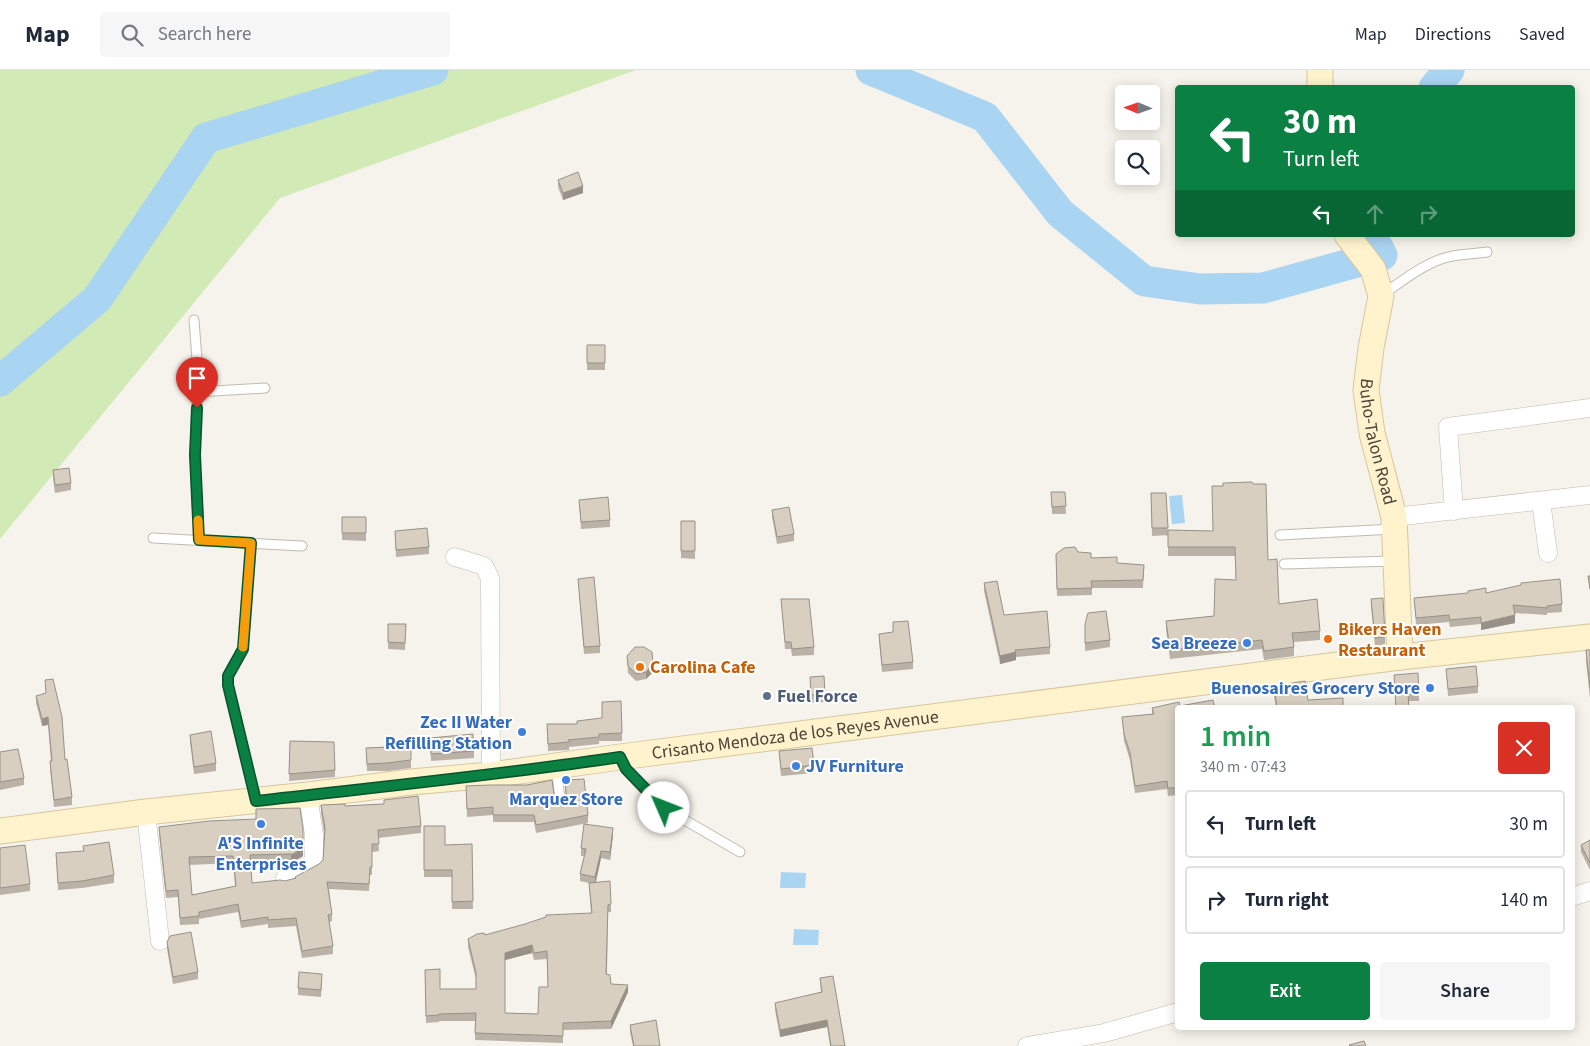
<!DOCTYPE html>
<meta charset="utf-8">
<style>
:root{--surface:#fff;--page:#f6f6f7;--text:#1f2937;--muted:#747a83;--line:#e0e1e3;--accent:#0b8043}
body{margin:0;font-family:"Source Sans 3",sans-serif;background:var(--page);color:var(--text);height:100vh;display:flex;flex-direction:column;font-size:19px;white-space:nowrap}
*{box-sizing:border-box;margin:0}
p{font-size:16px;color:var(--muted)}
.icon{flex:none;width:28px;height:28px;fill:none;stroke:currentColor;stroke-width:2;stroke-linecap:round;stroke-linejoin:round}
.map{position:relative;flex:1;overflow:hidden}
.drawer{position:absolute;left:1175px;top:635px;width:400px;height:325px;display:flex;flex-direction:column;background:var(--surface);border-radius:5px;box-shadow:0 2px 12px #0003}
.drawer>*{flex:none}
.guide{position:absolute;left:1175px;top:15px;width:400px;height:152px;border-radius:5px;box-shadow:0 2px 12px #0003;background:#0b8043;color:#fff;overflow:hidden}
.needle{width:32px;rotate:272deg}
.tools{position:absolute;left:1115px;top:15px;display:grid;gap:10px}
.tools a{display:grid;place-items:center;width:45px;height:45px;border-radius:5px;background:var(--surface);box-shadow:0 2px 12px #0003;font-size:25px}
.pin{position:absolute;display:grid;place-items:center;width:42px;height:42px;color:#fff;margin:-51px -21px;border-radius:50% 50% 50% 0;rotate:-45deg;box-shadow:0 0 5px #0007}
.pin .icon{rotate:45deg}
.me{position:absolute;width:55px;margin:-28px;rotate:314deg;stroke-linejoin:round;filter:drop-shadow(0 0 4px #0008)}
.turn{display:flex;align-items:center;gap:18px;height:105px;padding:0 25px;font-size:22px}
.turn .icon{width:65px;height:65px;stroke-width:2.5}
.turn b{display:block;font-size:35px;line-height:42px}
.lanes{display:flex;align-items:center;height:48px;padding:0 25px;background:#0003;justify-content:center;gap:25px;direction:ltr}
.lanes .off{opacity:.35}
.round{display:grid;place-items:center;flex:none;width:52px;height:52px;border-radius:5px;background:var(--page)}
.overview{display:flex;align-items:center;justify-content:space-between;height:85px;padding:0 25px}
h1{font-size:30px;font-weight:600;line-height:38px;color:#1e9e55}
.button{display:flex;gap:10px;margin-top:auto;padding:10px 25px}
.button a{flex:1;height:58px;border-radius:5px;background:var(--accent);color:#fff;font-size:20px;font-weight:600;line-height:58px;text-align:center}
.button a+a{background:var(--page);color:var(--text)}
ul{padding:0;list-style:none}
li{display:flex;align-items:center;gap:15px;height:68px;margin:0 10px 8px;padding:0 15px;border:2px solid var(--line);border-radius:5px}
li div{flex:1}
li b{display:block;font-size:19px}
li em{font-style:normal}
header{display:flex;align-items:center;gap:30px;box-sizing:border-box;height:70px;padding:0 25px;background:var(--surface);border-bottom:1px solid var(--line)}
header strong{font-size:24px}
nav{display:flex;gap:28px;margin-inline-start:auto;font-size:18px}
.search{width:350px;height:45px;background:var(--page);display:flex;align-items:center;gap:12px;box-sizing:border-box;padding:0 18px;border-radius:5px;color:var(--muted);font-size:19px}
.map>svg:first-child{display:block}
.green{fill:#d2eab5}
.water{fill:#a9d4f2}
.lines{fill:none;stroke-linecap:round;stroke-linejoin:round}
.river{stroke:#a9d4f2;stroke-width:31}
.lane-casing{stroke:#c2bbae;stroke-width:11}
.street-casing{stroke:#c2bbae;stroke-width:19}
.secondary-casing{stroke:#d6c79b;stroke-width:27}
.lane{stroke:#fff;stroke-width:9}
.street{stroke:#fff;stroke-width:18}
.secondary{stroke:#fff3cd;stroke-width:25}
.wall{fill:#bab2a6;fill-rule:evenodd}
.shaded-wall{fill:#979187}
.building{fill:#d8cfc1;stroke:#979187;fill-rule:evenodd}
.route-casing{stroke:#07532c;stroke-width:12}
.route{stroke:#0b8043;stroke-width:9}
.slow{stroke:#f59e0b;stroke-width:9}
.food-dot{fill:#e8710a;stroke:#fff;stroke-width:2}
.shop-dot{fill:#3f7fe0;stroke:#fff;stroke-width:2}
.service-dot{fill:#5c6f8a;stroke:#fff;stroke-width:2}
.labels{text-anchor:middle;stroke-width:4;stroke-linejoin:round;paint-order:stroke}
.street-label{font-size:18px;fill:#4b4439;stroke:#fff}
.food-label{font-size:18px;font-weight:bold;fill:#c56008;stroke:#fff;text-anchor:start}
.shop-label{font-size:18px;font-weight:bold;fill:#366cbe;stroke:#fff;text-anchor:end}
.service-label{font-size:18px;font-weight:bold;fill:#4e5e75;stroke:#fff;text-anchor:start}
</style>
<header>
<strong>Map</strong>
<div class="search"><svg class="icon" aria-label="search" viewBox="0 0 24 24"><circle cx="10" cy="10" r="6"/><path d="M15 15l6 6"/></svg>Search here</div>
<nav><a>Map</a><a>Directions</a><a>Saved</a></nav>
</header>
<div class="map">
<svg width="1590" height="976" viewBox="0 0 1590 976">
<rect width="100%" height="100%" fill="#f6f3ec"/>
<!-- green -->
<path class="green" d="M0 0H636L280 128 0 469Z"/>
<!-- water -->
<path class="water" d="M1182 425 1185 453 1172 454 1169 426Z
M781 802 806 803 805 818H780Z
M794 859 819 860 818 875H793Z"/>
<g class="lines">
<!-- river -->
<path class="river" d="M871 0 985 47 1060 143 1144 211 1200 219 1263 218 1382 185 1371 165
M1434 18 1449 0
M0 311 97 229 206 68 433 0"/>
<!-- lane casing -->
<g class="lane-casing">
<path id="lane" d="M1383 224C1403 211 1424 193 1448 187 1460 184 1474 184 1487 182
M194 250 198 302 195 385 199 470
M197 322 265 318
M1280 465 1394 459
M153 468 302 476
M251 473 243 579 228 606V615L255 728
M1284 494 1394 491
M621 690 623 696 640 715 664 738 740 782
M556 697 561 737"/>
</g>
<!-- street casing -->
<g class="street-casing">
<path id="street" d="M1541 431 1548 483
M1454 441 1448 357 1590 338
M1394 447 1590 425
M455 487 484 496 490 508 491 705
M146 742 160 871
M285 808 314 792V765L308 725
M1572 827 1590 821
M1027 976 1104 963 1178 942"/>
</g>
<!-- secondary casing -->
<g class="secondary-casing">
<g id="secondary">
<path d="M1320 0V18"/>
<path id="s1" d="M1347 165 1373 199 1381 226 1371 278 1366 320 1372 363 1394 447 1400 587"/>
<path id="s2" d="M0 761 146 742 308 725 411 712 491 705 620 687 1400 587 1590 567"/>
</g>
</g>
<!-- lane -->
<use href="#lane" class="lane"/>
<!-- street -->
<use href="#street" class="street"/>
<!-- secondary -->
<use href="#secondary" class="secondary"/>
</g>
<!-- wall -->
<path class="wall" d="M558 110 583 123 563 130 558 117Z
M587 275H605V300H587Z
M53 400 71 413V420L55 423 53 408Z
M1051 422H1065L1066 444H1052Z
M1151 423H1166L1168 465 1152 466Z
M579 430 610 450V457L581 459Z
M772 440 794 464V471L777 474 772 447Z
M342 447H366V471L342 470Z
M681 451H695V489L681 488Z
M1168 460 1213 461 1268 490 1279 534 1320 561V570L1294 572V586L1264 590 1262 579 1170 589 1166 560V551L1214 546 1236 510 1235 486H1168Z
M395 461 429 477V484L396 487Z
M1078 482 1091 488 1117 493 1144 495 1143 518H1092V525L1057 526 1056 484Z
M578 509 600 576V583L584 584Z
M984 513 1004 545 1050 577V584L1016 587V590L1000 594 984 521Z
M1486 523 1562 534V542L1547 543V545L1514 543 1515 553 1481 560V554L1450 557 1449 552 1416 555 1414 528Z
M781 529 814 577V585L792 586 791 579H785Z
M1371 529 1385 567V574L1375 576 1371 536Z
M388 554H406L405 580 388 579Z
M1085 554 1110 570V577L1085 581Z
M893 562 913 592V599L882 602 879 571V564Z
M1586 580H1590V628L1586 591Z
M627 586 653 602 646 609 636 611 628 603Z
M1446 599 1478 616V623L1448 626Z
M824 606 825 632 811 633 810 607Z
M45 610 65 690 72 727V735L54 737 50 699V691H51L48 655 42 656 36 633V626L46 623Z
M1394 612 1419 624V631H1408Z
M1274 616 1308 630 1343 638H1276L1274 626Z
M1152 638H1178V754L1177 725 1168 726 1167 719 1135 723 1130 690 1124 671 1122 647 1152 644Z
M547 654 622 663V671H599V674L569 677V680L548 681Z
M190 665 216 693V701L194 704 190 672Z
M430 668 474 681V688L431 691Z
M290 671 335 700V707L289 711Z
M411 676V698L387 701H367L366 678Z
M779 681 814 695V703L781 706Z
M0 682 24 708V715L0 720Z
M565 710 588 745V753L536 763 534 752H493V745L467 747 466 716 555 731 556 734 561 736 566 732Z
M321 735 345 736 421 756V763L378 768 379 781 372 782V805H370L369 821 329 819 332 844V851L329 852 333 876V884L302 888 296 856 268 858V854L241 858 238 842 199 849V854L180 855 178 827 166 828 159 764V757L303 786 291 793V791L251 792 252 813 285 811 295 808 319 794 323 790 324 763 321 743ZM233 793 235 816 192 825 189 795Z
M424 756 445 775 472 774 473 839H452V807H424Z
M613 765 610 790 601 788 596 812 611 834V842H608L607 904 611 914 628 922 611 959 563 960V973L475 970V951H439V952L426 953 425 900 440 919H476V909L468 877V869L591 843 589 813 580 811V804L584 786H581V778ZM532 883 534 890 547 889 548 917 538 944 505 943V890Z
M1590 770V800L1581 782V775Z
M83 776 114 805V813L82 818 58 820 56 783 83 781Z
M0 778 30 814V821L0 825Z
M167 872 198 902V909L173 914 167 879Z
M820 908 845 976H830L827 957 780 967 775 940V933L821 922Z
M322 912 321 927 298 925V918Z
M630 955 660 976H633L630 962Z"/>
<!-- shaded-wall -->
<path class="shaded-wall" d="M583 116V123L563 130V123Z
M1515 545V553L1481 560V553Z
M1016 582V590L1000 594V586Z
M653 594V602L646 609V602Z
M48 647V655L42 656V649Z
M613 758V765L610 790V782Z
M303 778V786L291 793V785Z
M601 781V788L595 815V807Z
M532 875V883L505 890V883Z
M628 915V922L611 959V951Z
M827 950V957L780 967V960Z"/>
<!-- building -->
<path class="building" d="M578 102 583 116 563 123 558 110Z
M587 275H605V293H587Z
M69 398 71 413 55 415 53 400Z
M1252 412 1253 414H1266L1268 490 1277 489 1279 534 1317 529 1320 561 1292 563 1294 577 1264 581 1262 570 1170 580 1166 551 1214 546 1215 509 1236 510 1235 477H1168V460L1213 461 1212 416H1223V413Z
M1051 422H1065L1066 436 1052 437Z
M1151 423H1166L1168 458H1152Z
M608 427 610 450 581 452 579 430Z
M789 437 794 464 777 467 772 440Z
M342 447H366V463H342Z
M681 451H695V481H681Z
M427 458 429 477 396 480 395 461Z
M1075 477 1078 482 1091 483V488L1117 487V493L1144 495 1143 510 1091 511 1092 518 1057 519 1056 484 1064 478Z
M1588 506H1590V519Z
M594 507 600 576 584 577 578 509Z
M1560 509 1562 534 1547 536V538L1513 535 1515 545 1481 553V547L1450 550 1449 545 1416 548 1414 528 1468 523V521L1486 518V523L1521 515V513Z
M997 511 1004 545 1047 541 1050 577 1015 580 1016 582 1000 586 984 513Z
M1383 528 1385 567 1375 568 1371 529Z
M781 529H809L814 577 792 579 791 572H785Z
M1106 541 1110 570 1085 573V554L1088 543Z
M908 551 913 592 882 595 879 564 893 562V552Z
M388 554H406L405 573 388 572Z
M635 577H644L652 582 653 594 646 602 636 604 628 596 627 586Z
M1586 580H1590V618Z
M1476 596 1478 616 1448 619 1446 599Z
M1418 603 1419 624H1408L1409 638H1396L1394 605Z
M824 606 825 624 811 625 810 607Z
M53 609 62 647 65 690 67 689 72 727 54 730 50 691H52L48 647 42 649 36 626 46 623 45 610Z
M1305 611 1308 630 1343 628V638H1277L1274 616Z
M1213 630 1215 638H1178L1177 747V718H1168L1167 711 1135 716 1130 683 1124 664 1122 647 1154 644 1152 638 1179 632 1180 636Z
M621 631 622 663 599 664V667L568 670 569 672 548 674 547 654H577V651L602 648V632Z
M211 661 216 693 194 697 190 665Z
M473 664 474 681 431 684 430 668Z
M290 671 334 672 335 700 289 704Z
M411 676V690L387 693 367 694 366 678Z
M812 678 814 695 781 699 779 681Z
M18 679 24 708 0 712V682Z
M584 709 588 745 536 755 534 745H493V737L467 739 466 716 490 715H527L552 710 555 731 556 734 561 736 567 732 565 710Z
M418 726 421 756 378 760 379 774H372V797H370L369 814 327 812 332 844 328 845 333 876 302 881 296 848 268 850V847L241 851 238 834 199 842V846L180 848 178 820 166 821 159 757 209 751 256 749V739L300 738 303 759V778L291 785V784L250 785 252 813 280 810 285 811 296 808 295 807 319 794 323 790 325 758 321 735 345 734V736L384 734V730ZM233 786 236 816 192 825 189 787Z
M584 754 613 758 610 782 601 781 595 807 580 804 586 779 581 778Z
M424 756H445V775L472 774 473 831 452 832V800H424Z
M1590 770V793L1581 775Z
M109 772 114 805 82 811 58 813 56 783 84 781 83 776Z
M25 775 30 814 0 818V778Z
M610 811 611 834 608 835 606 904 610 905 611 914 628 915 611 951 563 953V966L475 963 476 943 439 944V945L426 946 425 900 440 899V919H476V903L468 869 477 864 484 863 485 865 525 854 546 847V845L592 843 589 813ZM532 875 534 883 547 881 548 917H539L538 944 505 943V883Z
M191 862 198 902 173 907 167 872 170 866Z
M299 902 322 904 321 920 298 918Z
M833 906 845 976H831L827 950 780 960 775 933 822 922 820 908Z
M656 950 660 976H634L630 955Z
M1364 971 1366 976H1350L1349 975Z"/>
<g class="lines">
<!-- route casing -->
<g class="route-casing">
<path id="route" d="M197 338 195 385 199 470 251 473 243 579 228 606V615L256 731C378 717 499 705 620 687L626 699 664 738"/>
</g>
<!-- route -->
<use href="#route" class="route"/>
<!-- slow -->
<path class="slow" d="M198 450 199 470 251 473 243 577"/>
</g>
<!-- markers -->
<g class="food-dot">
<circle cx="1328" cy="569" r="5"/>
<circle cx="640" cy="597" r="5"/>
</g>
<g class="shop-dot">
<circle cx="1247" cy="573" r="5"/>
<circle cx="1430" cy="618" r="5"/>
<circle cx="522" cy="662" r="5"/>
<circle cx="796" cy="696" r="5"/>
<circle cx="566" cy="710" r="5"/>
<circle cx="261" cy="754" r="5"/>
</g>
<circle class="service-dot" cx="767" cy="626" r="5"/>
<g class="labels">
<!-- street labels -->
<g class="street-label">
<text dy="6" stroke="none"><textPath href="#s1" startOffset="219">Buho-Talon Road</textPath></text>
<text dy="6" stroke="none"><textPath href="#s2" startOffset="801">Crisanto Mendoza de los Reyes Avenue</textPath></text>
</g>
<!-- food labels -->
<g class="food-label">
<text x="1338" y="565">Bikers Haven<tspan x="1338" dy="21">Restaurant</tspan></text>
<text x="650" y="603">Carolina Cafe</text>
</g>
<!-- shop labels -->
<g class="shop-label">
<text x="1237" y="579">Sea Breeze</text>
<text x="1420" y="624">Buenosaires Grocery Store</text>
<text x="512" y="658">Zec II Water<tspan x="512" dy="21">Refilling Station</tspan></text>
<text x="806" y="702" text-anchor="start">JV Furniture</text>
<text x="566" y="735" text-anchor="middle">Marquez Store</text>
<text x="261" y="779" text-anchor="middle">A'S Infinite<tspan x="261" dy="21">Enterprises</tspan></text>
</g>
<!-- service labels -->
<g class="service-label">
<text x="777" y="632">Fuel Force</text>
</g>
</g>
</svg>
<div class="tools">
<a><svg class="needle" viewBox="-14 -14 28 28"><path d="M0-13l5 13h-10z" fill="#e53935"/><path d="M0 13l5-13h-10z" fill="#747a83"/></svg></a>
<a><svg class="icon" aria-label="search" viewBox="0 0 24 24"><circle cx="10" cy="10" r="6"/><path d="M15 15l6 6"/></svg></a>
</div>
<div class="pin" style="left:197px;top:338px;background:#d93025"><svg class="icon" aria-label="arrive" viewBox="0 0 24 24"><path d="M6 21V4h12l-3 4 3 4H6"/></svg></div>
<svg class="me" style="left:664px;top:738px" viewBox="-20 -20 40 40"><circle r="19" fill="#fff"/><path d="M0-13L10 11 0 6-10 11z" fill="#0b8043"/></svg>
<div class="guide">
<div class="turn"><svg class="icon" aria-label="left" viewBox="0 0 24 24"><path d="M17 20v-9H6M10 6l-5 5 5 5"/></svg><div><b>30 m</b>Turn left</div></div>
<div class="lanes"><svg class="icon" aria-label="left" viewBox="0 0 24 24"><path d="M17 20v-9H6M10 6l-5 5 5 5"/></svg><svg class="icon off" aria-label="ahead" viewBox="0 0 24 24"><path d="M12 20V5M6 11l6-6 6 6"/></svg><svg class="icon off" aria-label="right" viewBox="0 0 24 24"><path d="M7 20v-9h11M14 6l5 5-5 5"/></svg></div>
</div>
<section class="drawer">
<div class="overview"><div><h1>1 min</h1><p>340 m · 07:43</p></div><a class="round" style="background:#d93025;color:#fff"><svg class="icon" aria-label="close" viewBox="0 0 24 24"><path d="M6 6l12 12M18 6L6 18"/></svg></a></div>
<ul>
<li><svg class="icon" aria-label="left" viewBox="0 0 24 24"><path d="M17 20v-9H6M10 6l-5 5 5 5"/></svg><div><b>Turn left</b></div><em>30 m</em></li>
<li><svg class="icon" aria-label="right" viewBox="0 0 24 24"><path d="M7 20v-9h11M14 6l5 5-5 5"/></svg><div><b>Turn right</b></div><em>140 m</em></li>
</ul>
<div class="button"><a>Exit</a><a>Share</a></div>
</section>
</div>
